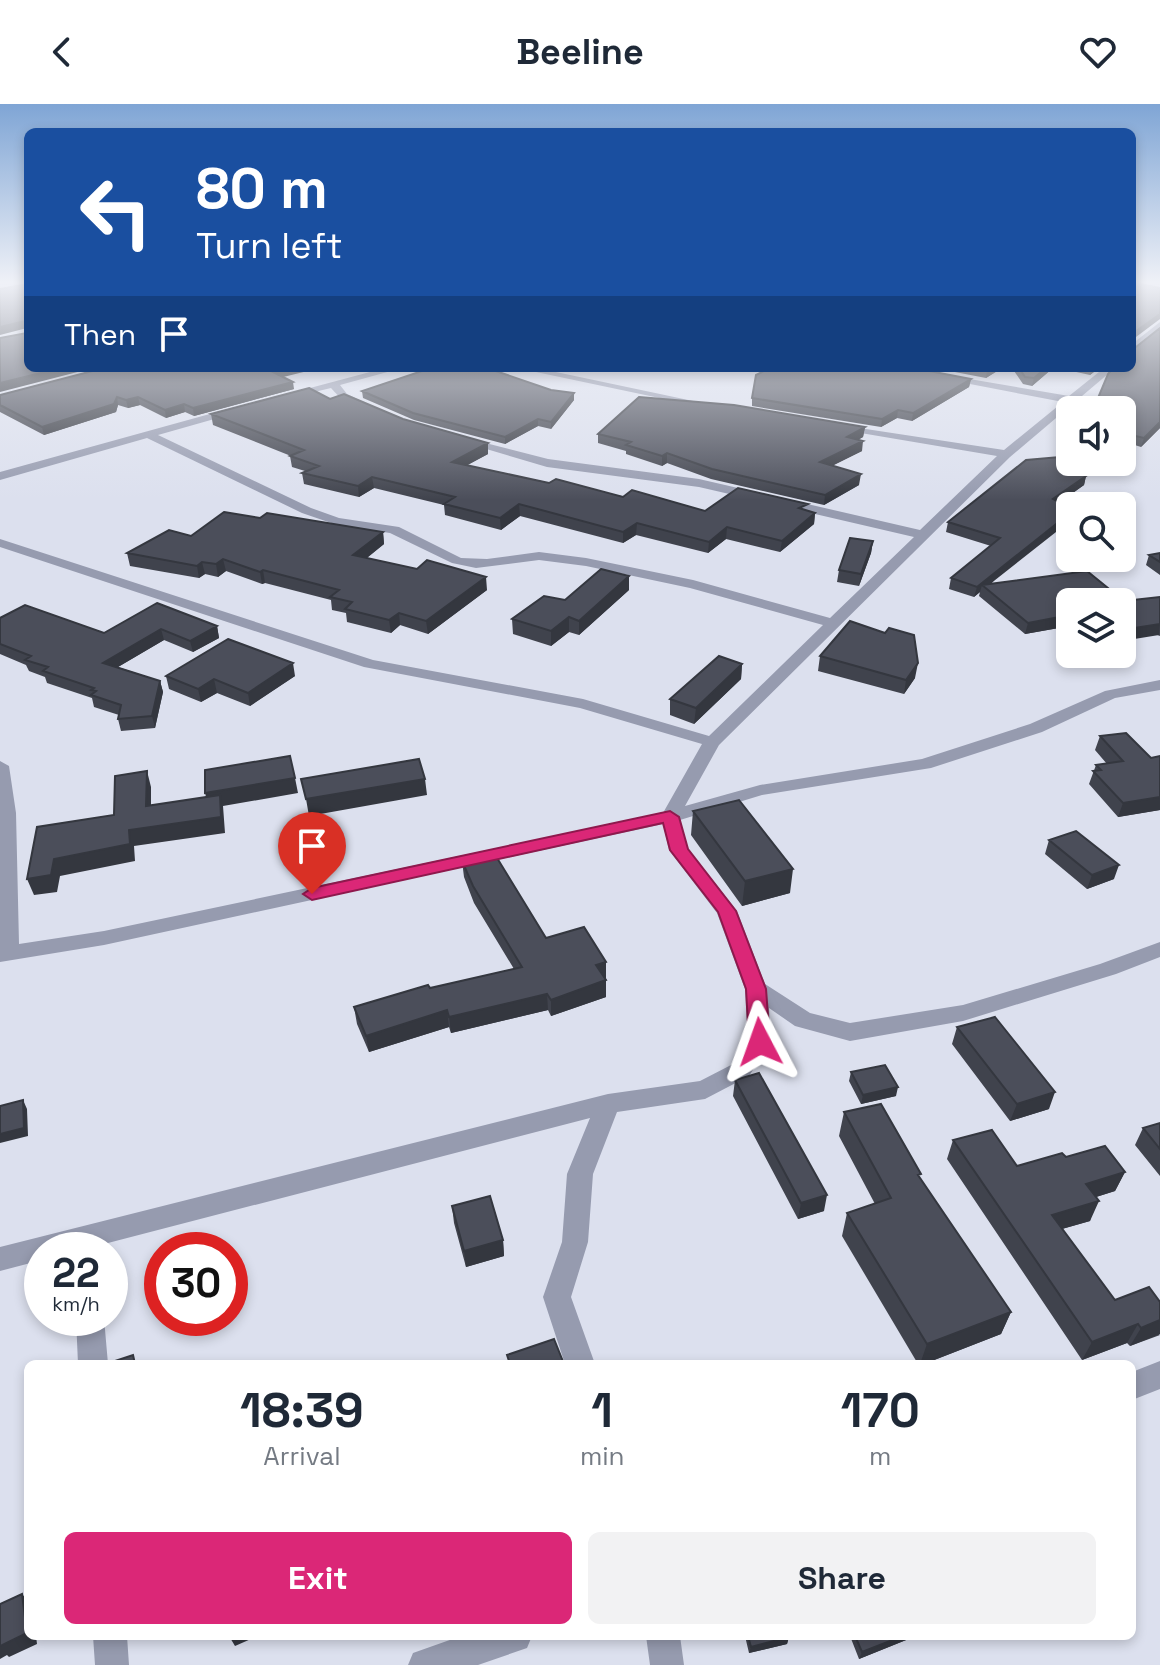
<!DOCTYPE html>
<style>
:root{--surface:#fff;--page:#f2f2f3;--text:#1f2937;--muted:#747a83;--accent:#db2777}
body{margin:0;font-family:"Space Grotesk",sans-serif;background:var(--page);color:var(--text);height:100vh;display:flex;flex-direction:column;font-size:30px;white-space:nowrap}
*{box-sizing:border-box;margin:0}
p{font-size:26px;color:var(--muted)}
.icon{flex:none;width:44px;height:44px;fill:none;stroke:currentColor;stroke-width:2;stroke-linecap:round;stroke-linejoin:round}
.map{position:relative;flex:1;overflow:hidden}
.side{position:absolute;left:24px;top:1256px;width:1112px;height:280px;display:flex;flex-direction:column;background:var(--surface);border-radius:12px;box-shadow:0 4px 12px #0003}
.side>*{flex:none}
.hud{position:absolute;left:24px;top:24px;width:1112px;height:244px;border-radius:12px;box-shadow:0 4px 12px #0003;background:#1a4fa0;color:#fff;overflow:hidden}
.fabs{position:absolute;left:1056px;top:292px;display:grid;gap:16px}
.fabs a{display:grid;place-items:center;width:80px;height:80px;border-radius:12px;background:var(--surface);box-shadow:0 4px 12px #0003;font-size:40px}
.speed{position:absolute;left:24px;top:1128px;display:flex;gap:16px;font-size:40px;font-weight:700;text-align:center}
.speed>*{display:grid;place-content:center;width:104px;height:104px;border-radius:50%;background:var(--surface);box-shadow:0 4px 12px #0003;line-height:1}
.speed small{font-size:20px;font-weight:400}
.speed .limit{border:12px solid #d22;background:#fff;color:#111}
.pin{position:absolute;display:grid;place-items:center;width:68px;height:68px;color:#fff;margin:-82px -34px;border-radius:50% 50% 50% 0;rotate:-45deg;box-shadow:0 0 8px #0007}
.pin .icon{rotate:45deg}
.me{position:absolute;width:88px;margin:-44px;rotate:356deg;stroke-linejoin:round;filter:drop-shadow(0 0 6px #0008)}
.turn{display:flex;align-items:center;gap:28px;height:168px;padding:0 40px;font-size:36px}
.turn .icon{width:104px;height:104px;stroke-width:2.5}
.turn b{display:block;font-size:56px;line-height:68px}
.then{display:flex;align-items:center;height:76px;padding:0 40px;background:#0003;gap:16px;font-size:30px}
.eta{display:flex;justify-content:space-evenly;align-items:center;height:136px;text-align:center}
.eta b{font-size:48px;font-weight:700;line-height:56px}
.cta{display:flex;gap:16px;margin-top:auto;padding:16px 40px}
.cta a{flex:1;height:92px;border-radius:12px;background:var(--accent);color:#fff;font-size:32px;font-weight:700;line-height:92px;text-align:center}
.cta a+a{background:var(--page);color:var(--text)}
header{display:flex;justify-content:space-between;align-items:center;height:104px;padding:0 40px;background:var(--surface);font-size:36px;font-weight:700}
.map>svg:first-child{display:block}
.lines{fill:none;stroke-linecap:round;stroke-linejoin:round}
.minor{fill:#969baf;fill-rule:evenodd}
.wall{fill:#40434d}
.shaded-wall{fill:#34373f}
.building{fill:#4b4e5a;stroke:#34373f;stroke-width:2}
.route{fill:#db2777;stroke:#8e194d;stroke-width:2}
</style>
<header><svg class="icon" aria-label="back" viewBox="0 0 24 24"><path d="M15 5l-7 7 7 7"/></svg>Beeline<svg class="icon" aria-label="heart" viewBox="0 0 24 24"><path d="M12 20l-8-8c-3-5 5-10 8-4 3-6 11-1 8 4z"/></svg></header>
<div class="map">
<svg width="1160" height="1561" viewBox="0 0 1160 1561">
<rect width="100%" height="100%" fill="#dce0ee"/>
<g class="lines">
<!-- minor -->
<path class="minor" d="M1160 218V226L1132 248V240Z
M385 264H402L340 281 347 290 368 300V304C353 305 340 295 331 284L285 295 280 292Z
M517 264H537L712 301 707 304Z
M1104 264H1115L1010 353 719 641 685 702 760 681 922 655 1030 620 1105 587 1160 576V586L1115 594 1042 628 931 664 762 691 680 716 688 745 737 807 765 880 810 909 850 919 963 901 1100 860 1160 838V853L1116 870 963 917 850 937 795 922 769 904 771 938 749 972 705 995 617 1008 593 1070 588 1138 571 1193 595 1260H565L543 1193 562 1138 567 1070 590 1014 81 1146H42V1156L0 1167V1143L608 990 700 977 733 960 748 937 745 885 717 809 669 746 663 720 104 841 0 858V657L9 662 16 709 19 840 104 827 663 709 702 640 580 604 364 563 0 443V435L373 556 583 595 709 632 823 521 690 484 586 462 539 456 476 464 452 459 390 429 337 421 302 409 147 334 0 376V368L235 303 241 306 239 308 158 331 311 404 339 414 399 423 461 454 487 455 539 448 586 454 693 476 830 514 914 433 699 383 547 363 456 336 462 333 548 355 699 375 920 426 997 352 837 325 833 324V320L1004 346 1063 298 944 275 939 272 940 270 1069 292Z
M76 1214H104L108 1260H78Z
M1160 1257V1285L1132 1296V1268Z
M93 1532H127L129 1561H95Z
M461 1532H532L527 1544 478 1561H408L413 1549Z
M646 1532H680L684 1561H650Z"/>
</g>
<!-- wall -->
<path class="wall" d="M1160 224V324L1141 343 1122 337V306L1136 243Z
M934 264H1002L986 274Z
M1012 264H1053L1032 282 1023 280Z
M1058 264H1099L1090 271Z
M284 273 294 285 194 312 185 308 166 314 140 301 128 304 118 301 116 308 44 331 0 308V291Z
M971 275 969 283 912 317 897 314 881 323 752 302V294Z
M362 287 574 296 551 325 538 322 505 340 414 316 363 294Z
M330 295 403 315 488 350 467 361 549 379 705 407 807 406 815 409 814 420 780 448 726 435 708 449 636 431 623 439 520 412 501 426 445 411 444 401 374 384 359 393 304 380 302 369 305 367 292 363 290 352H291L213 321 211 310Z
M865 323 863 333 858 336 862 347 832 362 859 381 824 401 711 375 667 359 662 362 626 350V347L598 339V330Z
M1086 372 1084 381 1059 399 991 480 1124 497 1160 493V532L1070 498V522L1025 530 979 492 980 488 974 493 949 485 951 474 991 442 946 428 948 418Z
M260 414 383 428 384 440 367 454 487 486 428 530 400 521 391 529 347 518 346 509 332 506 331 496 265 479 262 480 226 467 218 473 205 470 199 474 130 462 127 449Z
M873 437 871 449 859 482 837 478 839 466Z
M1160 449V471L1146 461 1149 451Z
M629 486 579 531 569 528 551 542 513 530 512 515Z
M157 499 217 522 219 534 193 548 164 536 118 563 160 577 163 588 155 624 121 627 118 615 119 611 94 603 92 594 47 579 45 573 29 567 26 561 0 550V514L104 529Z
M820 552 915 574 904 590 818 567Z
M742 560 741 575 694 620 670 611V595Z
M166 572H295L250 602 217 589 201 598 169 585Z
M1100 632 1151 654 1160 652V706L1118 713 1089 680 1096 661 1107 660 1095 646Z
M693 707 790 789 742 802 691 731Z
M1049 736 1114 775 1087 785 1045 750Z
M462 757 546 834 606 874V893L551 912 548 906 451 929 449 923 369 948 357 920 354 903 430 884 514 865 474 799 464 773Z
M957 923 1049 1005 1010 1017 952 940Z
M851 968 896 992 861 1000 849 977Z
M735 976 824 1107 798 1115 733 992Z
M844 1008 920 1074 1011 1208 1001 1230 924 1260H918L842 1132 847 1109 875 1100 839 1032Z
M1160 1019V1072L1135 1041 1143 1024Z
M953 1036 1017 1062 1066 1053 1125 1068 1115 1087 1096 1093 1090 1117 1062 1125 1115 1196 1160 1231 1130 1242 1127 1239 1082 1256 947 1055Z
M452 1102 503 1136 504 1152 466 1163 454 1119Z
M745 1532H789L787 1540 749 1549Z
M850 1532H916L859 1555Z"/>
<!-- shaded-wall -->
<path class="shaded-wall" d="M1160 210V215L1132 236V230Z
M25 217 27 224 0 231V223Z
M61 264H93L0 288V279Z
M289 264H320L275 275 273 268Z
M991 264H1002L986 274 987 266Z
M1046 264H1053L1032 282 1034 274Z
M1092 264H1099L1090 271Z
M971 275 969 283 912 317 913 309Z
M293 278 294 285 194 312 193 304Z
M574 289V296L551 325V318Z
M117 293 118 301 116 308 44 331 42 323Z
M138 293 140 301 128 304 126 296Z
M184 300 185 308 166 314 165 306Z
M898 306 897 314 881 323 882 315Z
M538 315V322L505 340V333Z
M1160 318V324L1141 343 1144 334Z
M865 323 863 333 846 342 847 333Z
M863 337 862 347 819 368 820 358Z
M488 339V350L453 369 452 358Z
M667 349V359L662 362V352Z
M861 370 859 381 824 401 825 391Z
M1086 372 1084 381 1050 405 1053 395Z
M372 373 374 384 359 393 358 382Z
M519 400 520 412 501 426 500 414Z
M815 409 814 420 780 448 782 437Z
M1070 409V417L985 484 982 481 980 488 974 493 977 483Z
M637 419 636 431 623 439V428Z
M727 423 726 435 708 449 709 438Z
M383 428 384 440 355 463 353 451Z
M873 437 871 449 859 482 861 470Z
M223 455 226 467 218 473 216 460Z
M202 458 205 470 199 474 197 462Z
M263 466 265 479 262 480 260 468Z
M629 472V486L579 531V517Z
M486 473 487 486 428 530 426 517Z
M399 509 400 521 391 529 389 516Z
M1070 511V522L1025 530 1028 519Z
M569 513V528L551 542V527Z
M1160 520 1159 531 1122 537V526Z
M217 522 219 534 193 548 190 537Z
M161 525 164 536 106 570 103 559Z
M293 559 295 572 250 602 248 589Z
M918 559 915 574 904 590 906 576Z
M742 560 741 575 694 620 696 604Z
M214 575 217 589 201 598 198 585Z
M160 577 163 588 155 624 152 612Z
M147 667 151 683V718L146 702Z
M295 674 298 689 223 702 225 729 134 742 135 757 60 772 57 788 34 791 27 775 54 755 129 726 209 704 205 689Z
M425 675 427 691 309 712 306 695Z
M1160 693V706L1118 713 1123 699Z
M1119 761 1114 775 1087 785 1092 771Z
M793 765 790 789 742 802 745 777Z
M606 858V874L596 878V861Z
M606 876V893L551 912V896Z
M547 890 548 906 451 929 449 913Z
M447 906 449 923 369 948 366 932Z
M898 983 896 992 861 1000 863 991Z
M1055 988 1049 1005 1010 1017 1017 1000Z
M23 996 27 1005 28 1032 0 1039V1030Z
M1125 1068 1115 1087 1077 1099 1086 1080Z
M827 1091 824 1107 798 1115 801 1099Z
M1099 1097 1090 1117 1044 1130 1052 1111Z
M503 1136 504 1152 466 1163 464 1147Z
M1011 1208 1001 1230 924 1260H920L927 1240Z
M1160 1216V1230L1130 1242 1141 1224Z
M1138 1220 1127 1239 1082 1256 1092 1238Z
M22 1490 28 1497V1532H36L37 1540 9 1553 7 1551 0 1555V1541Z
M229 1532H258L235 1542Z
M903 1532H916L859 1555 862 1548Z
M789 1533 787 1540 749 1549 751 1543Z"/>
<!-- building -->
<path class="building" d="M27 178 28 219 25 217 0 223V185L27 180Z
M1132 178 1160 184V210L1132 230V238Z
M28 224V264H61L0 279V234L27 229Z
M1160 224V318L1144 334 1122 329V306H1093L1108 270 1113 264H1132V243H1136Z
M104 264H289L273 268 293 278 193 304 184 300 165 306 138 293 126 296 117 293 114 300 42 323 0 301V291Z
M431 264H487L551 286 574 289 551 318 538 315 505 333 413 309 362 287Z
M770 264H891L924 266 971 275 913 309 898 306 882 315 752 294 756 271Z
M1019 264H1046L1034 274 1025 273Z
M309 284 330 295 344 290 403 315 488 339 452 358 549 379 556 375 623 393 632 386 705 407 738 384 808 400 799 404 815 409 782 437 727 423 709 438 637 419 623 428 519 400 500 414 444 400 455 393 372 373 358 382 302 369 319 362 290 352 304 346 211 310Z
M639 293 734 301 865 323 847 333 863 337 820 358 861 370 825 391 712 365 667 349 662 352 626 341 631 338 598 330Z
M1060 353 1086 372 1053 395 1070 404V409L977 483 951 474 1000 434 948 418 1026 356Z
M224 408 260 414 267 409 383 428 353 451 417 465 427 456 486 473 426 517 399 509 389 516 345 505 352 498 330 493 339 486 263 466 260 468 223 455 216 460 202 458 197 462 127 449 169 426 191 432Z
M850 434 873 437 861 470 839 466Z
M1160 449V458L1149 451Z
M601 465 629 472 579 517 569 513 551 527 512 515 544 492 565 496Z
M1087 467 1124 497 1160 493V520L1122 526V498H1070V511L1028 519 982 481Z
M157 499 217 522 190 537 161 525 103 559 160 577 152 612 118 615 121 601 91 591 96 587 91 586 94 584 43 567 48 563 25 556 31 552 0 540V514L25 501 104 529Z
M850 517 885 529 889 524 914 531 918 559 906 576 820 552Z
M228 535 293 559 248 589 214 575 198 585 166 572Z
M719 552 742 560 696 604 670 595Z
M1126 629 1151 654 1160 652V693L1123 699 1093 667 1101 666 1096 661 1123 657 1100 632Z
M290 652 295 674 205 689V666Z
M419 655 425 675 306 695 301 675Z
M147 667 146 702 220 691 221 713 129 726 130 740 54 755 51 771 27 775 37 723 114 711 115 672Z
M739 696 793 765 745 777 693 707Z
M1076 727 1119 761 1092 771 1049 736Z
M494 749 546 834 584 823 606 858 596 861 606 876 551 896 547 890 449 913 447 906 366 932 354 903 428 881 430 884 522 863 473 782 462 757Z
M995 913 1055 988 1017 1000 957 923Z
M885 961 898 983 863 991 851 968Z
M759 969 827 1091 801 1099 735 976Z
M23 996 24 1024 0 1030V1002Z
M881 1000 921 1070 918 1071 1011 1208 927 1240 847 1109 891 1094 844 1008Z
M1160 1019V1045L1143 1024Z
M992 1026 1017 1062 1062 1049 1066 1053 1105 1042 1125 1068 1086 1080 1099 1097 1052 1111 1115 1196 1149 1183 1160 1198V1216L1141 1224 1138 1220 1092 1238 953 1036Z
M490 1092 503 1136 464 1147 452 1102Z
M554 1235 564 1260H510L507 1251Z
M133 1251 135 1260H106Z
M22 1490 27 1529 0 1542V1500Z
M748 1532H789V1533L751 1543Z
M855 1532H903L862 1548Z"/>
<!-- sky -->
<linearGradient id="sky" x2="0" y2="1"><stop stop-color="#7fa5d5"/><stop offset="0.45" stop-color="#eff1f7"/><stop offset="1" stop-color="#eff1f7" stop-opacity="0"/></linearGradient>
<rect width="1160" height="396" fill="url(#sky)"/>
<!-- route -->
<path class="route" d="M670 707 679 713 688 745 736 807 766 885 770 938 767 943H752L749 938 746 885 718 808 670 746 663 719 312 796 303 790 312 784Z"/>
</svg>
<div class="fabs">
<a><svg class="icon" aria-label="sound" viewBox="0 0 24 24"><path d="M4 9h4l5-4v14l-5-4H4zM17 9q2 3 0 6"/></svg></a>
<a><svg class="icon" aria-label="search" viewBox="0 0 24 24"><circle cx="10" cy="10" r="6"/><path d="M15 15l6 6"/></svg></a>
<a><svg class="icon" aria-label="layers" viewBox="0 0 24 24"><path d="M12 4l9 5-9 5-9-5zM3 14l9 5 9-5"/></svg></a>
</div>
<div class="speed"><div>22<small>km/h</small></div><div class="limit">30</div></div>
<div class="pin" style="left:312px;top:790px;background:#d93025"><svg class="icon" aria-label="arrive" viewBox="0 0 24 24"><path d="M6 21V4h12l-3 4 3 4H6"/></svg></div>
<svg class="me" style="left:760px;top:938px" viewBox="-20 -20 40 40"><path d="M0-17L14 15 0 8-14 15z" fill="#db2777" stroke="#fff" stroke-width="4"/></svg>
<div class="hud">
<div class="turn"><svg class="icon" aria-label="left" viewBox="0 0 24 24"><path d="M17 20v-9H6M10 6l-5 5 5 5"/></svg><div><b>80 m</b>Turn left</div></div>
<div class="then">Then<svg class="icon" aria-label="arrive" viewBox="0 0 24 24"><path d="M6 21V4h12l-3 4 3 4H6"/></svg></div>
</div>
<section class="side">
<div class="eta">
<div><b>18:39</b><p>Arrival</p></div>
<div><b>1</b><p>min</p></div>
<div><b>170</b><p>m</p></div>
</div>
<div class="cta"><a>Exit</a><a>Share</a></div>
</section>
</div>
